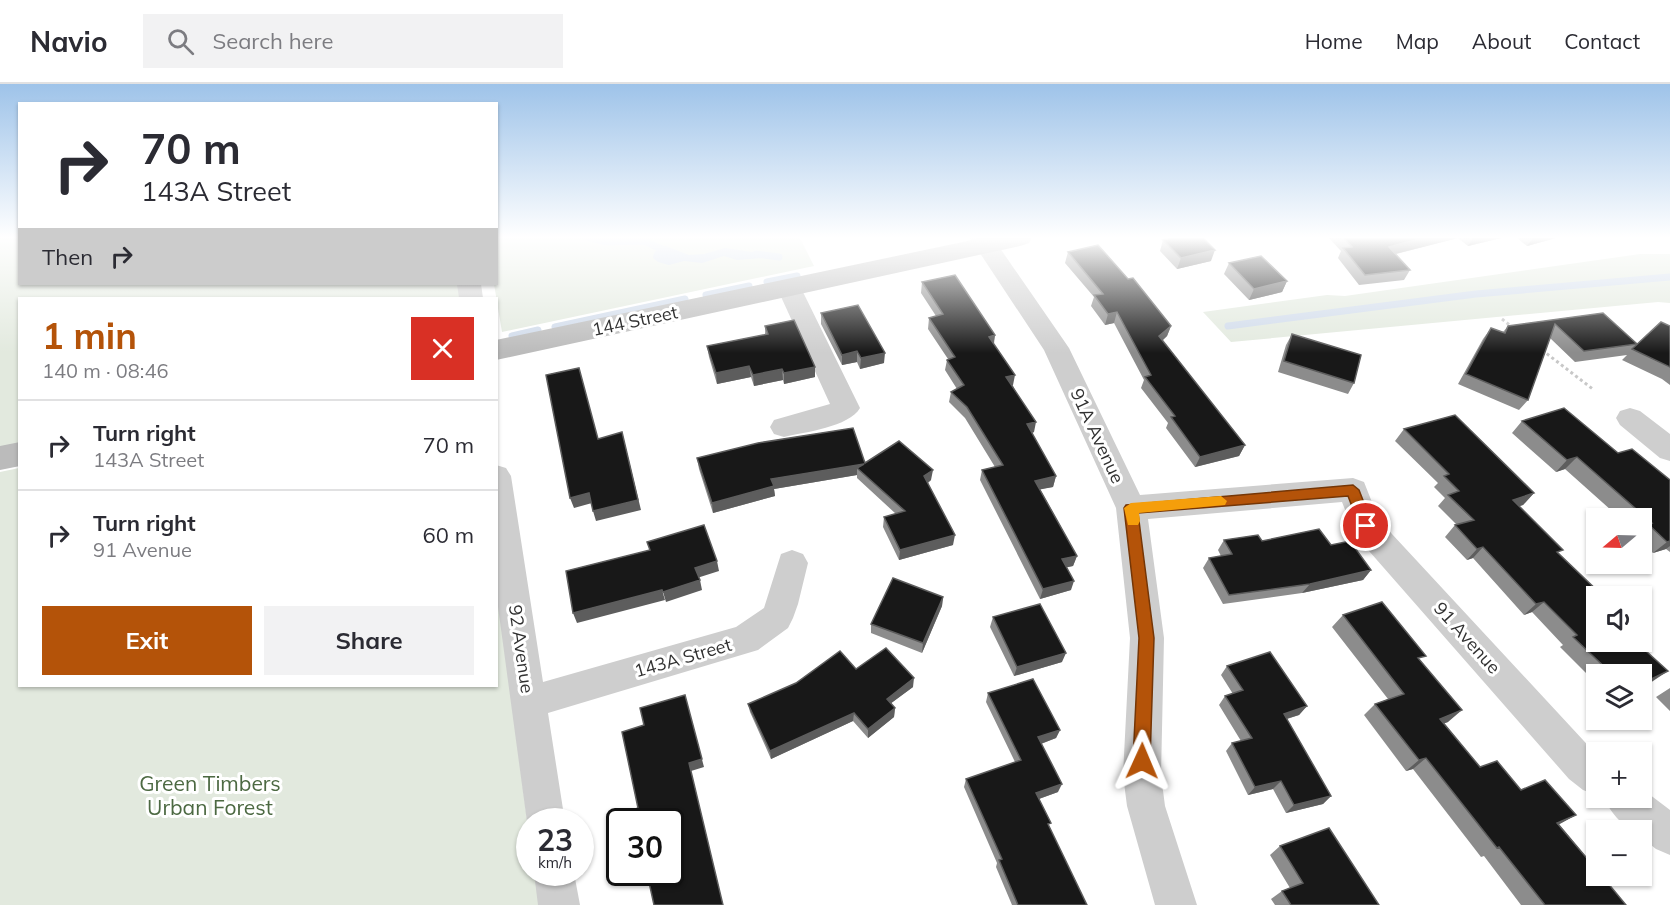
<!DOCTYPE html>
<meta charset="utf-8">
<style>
:root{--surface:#fff;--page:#f2f2f3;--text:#2b2b33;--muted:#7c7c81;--line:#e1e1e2;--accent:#b45309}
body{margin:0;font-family:Mulish,sans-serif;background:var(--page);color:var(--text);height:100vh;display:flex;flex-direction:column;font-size:22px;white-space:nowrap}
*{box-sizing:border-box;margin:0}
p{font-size:20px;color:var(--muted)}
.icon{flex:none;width:33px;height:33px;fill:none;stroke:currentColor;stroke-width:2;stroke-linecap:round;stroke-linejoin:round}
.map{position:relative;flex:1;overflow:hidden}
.details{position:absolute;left:18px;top:213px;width:480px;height:390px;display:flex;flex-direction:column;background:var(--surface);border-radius:0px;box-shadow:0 2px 4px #0004}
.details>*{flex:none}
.guide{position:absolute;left:18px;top:18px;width:480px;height:183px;border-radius:0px;box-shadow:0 2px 4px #0004;background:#fff;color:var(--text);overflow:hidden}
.needle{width:39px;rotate:251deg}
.controls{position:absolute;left:1586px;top:424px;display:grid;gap:12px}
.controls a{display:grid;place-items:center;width:66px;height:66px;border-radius:0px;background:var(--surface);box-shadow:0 2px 4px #0004;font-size:30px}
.speed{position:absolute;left:516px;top:724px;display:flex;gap:12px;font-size:30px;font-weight:700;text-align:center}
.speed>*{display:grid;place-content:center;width:78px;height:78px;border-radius:50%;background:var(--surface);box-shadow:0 2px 4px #0004;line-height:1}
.speed small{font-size:15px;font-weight:400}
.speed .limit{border:3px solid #111;border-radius:9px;background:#fff;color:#111}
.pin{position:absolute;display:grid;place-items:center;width:51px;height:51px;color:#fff;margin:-26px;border:3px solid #fff;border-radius:50%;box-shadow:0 2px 6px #0007}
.me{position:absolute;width:66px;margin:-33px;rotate:1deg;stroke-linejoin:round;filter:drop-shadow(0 0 4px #0008)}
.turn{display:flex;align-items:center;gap:21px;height:126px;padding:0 24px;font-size:27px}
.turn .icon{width:78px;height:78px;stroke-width:2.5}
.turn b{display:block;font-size:42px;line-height:51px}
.then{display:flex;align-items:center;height:57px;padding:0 24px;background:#0003;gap:12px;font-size:22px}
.round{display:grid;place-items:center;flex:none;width:63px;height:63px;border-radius:0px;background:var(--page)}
.head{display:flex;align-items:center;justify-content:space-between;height:102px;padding:0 24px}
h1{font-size:36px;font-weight:700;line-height:45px;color:var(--accent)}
.action{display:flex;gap:12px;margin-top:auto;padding:12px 24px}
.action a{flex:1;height:69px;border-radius:0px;background:var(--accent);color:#fff;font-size:24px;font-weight:700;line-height:69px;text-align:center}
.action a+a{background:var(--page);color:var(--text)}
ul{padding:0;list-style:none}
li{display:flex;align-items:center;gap:18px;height:90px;padding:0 24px;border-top:2px solid var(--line)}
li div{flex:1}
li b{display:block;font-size:22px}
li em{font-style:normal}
header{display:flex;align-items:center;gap:36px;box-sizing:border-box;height:84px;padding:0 30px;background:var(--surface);border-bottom:2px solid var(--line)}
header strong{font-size:28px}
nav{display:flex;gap:33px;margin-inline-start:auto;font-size:21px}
.search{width:420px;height:54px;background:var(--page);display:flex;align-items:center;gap:15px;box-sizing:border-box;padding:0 21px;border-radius:0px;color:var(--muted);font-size:22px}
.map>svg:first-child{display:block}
.green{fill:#e2e9de}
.water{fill:#cfdaea}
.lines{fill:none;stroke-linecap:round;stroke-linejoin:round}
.stream{stroke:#cfdaea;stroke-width:7}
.path{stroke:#c8c8c8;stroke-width:3;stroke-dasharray:3 3;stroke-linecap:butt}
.minor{fill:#cecece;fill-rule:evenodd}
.secondary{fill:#bbb;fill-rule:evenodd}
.wall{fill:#8c8c8c}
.shaded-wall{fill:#5d5d5d}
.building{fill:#181818;stroke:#5d5d5d;stroke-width:1.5}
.route{fill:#b45309;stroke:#753606;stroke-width:1.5}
.slow{fill:#f59e0b}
.labels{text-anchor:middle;stroke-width:6;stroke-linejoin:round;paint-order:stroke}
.street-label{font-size:18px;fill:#313131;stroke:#fff}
.near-park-label{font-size:21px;fill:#4c6942;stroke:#fff}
</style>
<header>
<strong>Navio</strong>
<div class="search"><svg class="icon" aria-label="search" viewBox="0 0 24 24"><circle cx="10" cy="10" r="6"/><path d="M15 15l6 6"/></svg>Search here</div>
<nav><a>Home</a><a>Map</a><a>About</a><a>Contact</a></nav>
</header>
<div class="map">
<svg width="1670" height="821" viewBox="0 0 1670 821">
<rect width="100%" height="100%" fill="#fff"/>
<!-- green -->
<path class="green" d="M0 154H19L20 200H459L461 214H20L19 364 0 369Z
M497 154H800L814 182 502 248 494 200H496Z
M1640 170H1670V219L1658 218 1231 258 1203 228 1327 211 1345 212Z
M19 384 20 602H496L497 502 529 751 530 789H535L539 821H0V388Z"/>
<!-- water -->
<path class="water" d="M666 162 689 171 704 170 725 164 765 170 762 174 737 176 724 172 702 179 684 177 669 181 658 178 653 174C653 167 659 163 666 162Z"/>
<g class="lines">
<!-- stream -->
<path class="stream" d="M589 154 608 158 644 157 666 167
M756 170 779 173
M767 198 797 192
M706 211 749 202
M1228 242 1476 210 1670 193
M555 243 685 215
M512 252 538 246"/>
<!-- path -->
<path class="path" d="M1502 235 1512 243
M1542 266 1594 306"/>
<!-- minor -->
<path class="minor" d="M970 154H993L1069 264 1140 411 1353 394 1364 398 1379 436 1596 670V711L1583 706 1569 695 1355 451 1342 418 1148 435 1164 554 1161 691 1165 722 1197 821H1155L1127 722 1123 691 1130 554 1116 424 1044 266Z
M789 196 798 199 801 204 860 324C849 343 805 348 784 353L774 350 770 343 774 336 830 320 777 204 780 199Z
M457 200H481L483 214H459Z
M1630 324 1640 327 1670 350V377L1660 374 1620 341 1616 334 1620 327Z
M496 381 506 384 511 392 543 598 736 543 764 524 781 470 792 466 803 470 808 479 798 520 793 534 788 544 758 566 548 629 565 738H530V745L527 738 496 508Z
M1641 704 1670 726V771L1656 765 1641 753V747C1625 747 1610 728 1604 714H1641Z
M534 789H574L580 821H538Z"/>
<!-- secondary -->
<path class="secondary" d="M982 154H1032L1029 159 1020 162 496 276V256Z
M20 358V382L0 386V362Z"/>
</g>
<!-- wall -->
<path class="wall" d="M1329 154H1458L1396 170 1410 186 1404 196 1359 201 1338 174 1341 167Z
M1458 154H1501L1468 162Z
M1517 154H1556L1527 162Z
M1163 156 1211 177 1177 185 1160 167Z
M1068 168 1128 195 1171 242 1167 252 1162 257 1245 361 1239 372 1195 383 1166 344 1168 339 1141 304 1144 296 1114 239 1105 241 1091 222 1094 213 1065 179Z
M1229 179 1287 197 1282 208 1249 216 1224 190Z
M922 198 995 251 994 260 1034 348 1032 349 1056 392 1053 403 1040 405 1077 472 1073 482 1067 483 1071 506 1040 515 980 396 982 386 995 383 965 334 949 318 951 308 957 305 945 286 947 276 948 275 928 245 929 234 936 232 921 209Z
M821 229 884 279 860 285 857 278 842 281 821 240Z
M1603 229 1637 260 1670 242V301L1662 295 1622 276 1627 271 1575 278 1550 254 1528 316 1519 326 1458 300 1483 255 1491 244 1503 248 1508 242Z
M765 242 815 283V293L784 300 783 296 754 302 751 293 717 300 709 273 707 262 765 251Z
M1292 250 1354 299 1348 310 1278 288 1286 261Z
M1522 337 1618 369 1670 396V468L1666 465 1653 469 1641 458V435H1621L1565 385 1556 388 1512 349Z
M1404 345 1534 409 1523 421 1519 422 1559 469 1596 558 1653 597 1641 603V591H1596V599L1560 563 1563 561 1532 528 1524 531 1473 474 1467 476 1445 453 1455 441H1457L1438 422 1445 414 1434 403 1438 399 1395 357Z
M697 374 865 379 931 396 928 399 953 461 899 476 883 443 884 433 896 430 857 394V391L774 405 775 412 713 429 699 385Z
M1224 456 1262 457 1331 461 1371 486 1363 496 1302 509 1223 520 1203 484 1209 474 1221 472 1218 466Z
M943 513 942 522 922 569 871 549V540Z
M1343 531 1421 577 1448 638 1444 639 1480 683 1521 706 1576 731 1559 740 1626 821H1521L1484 772 1481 773 1413 685 1406 687 1364 631 1375 620 1388 615 1332 543Z
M993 533 1062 578 1014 592 990 543Z
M1227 582 1307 622 1299 631 1287 635 1331 712 1323 720 1286 729 1273 705 1248 711 1226 667 1232 659 1241 657 1219 621 1225 612 1233 610 1221 591Z
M856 585 913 603 891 619 895 624 894 633 868 654 853 637 771 675 750 628 748 620 796 599Z
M1670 604V627L1656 613Z
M988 609 1060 646 1056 654 1041 660 1058 708 1039 715 1049 743 1087 821H1012L996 783 997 779 964 703 966 695 1015 678 986 618Z
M1280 762 1379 821H1275L1271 815 1282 807 1290 804 1270 771Z"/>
<!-- shaded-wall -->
<path class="shaded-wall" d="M1423 154H1458L1383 173 1389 163Z
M1473 154H1501L1468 162Z
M1533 154H1556L1527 162Z
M1215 166 1211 177 1177 185 1181 174Z
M1287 197 1282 208 1249 216 1254 205Z
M1117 228 1114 239 1105 241 1108 230Z
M1171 242 1167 252 1155 263 1159 252Z
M995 251 993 262 989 253Z
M857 267V278L842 281V271Z
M885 269 884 279 860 285 861 274Z
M749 282 751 293 717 300 716 289Z
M815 283V293L784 300V289Z
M782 285 783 296 754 302 753 291Z
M1015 291 1013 301 1004 304 1006 293Z
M1036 338 1034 348 1025 351 1027 340Z
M622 348 641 426 596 437 593 427Z
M1245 361 1239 372 1195 383 1200 373Z
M1577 373 1565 385 1556 388 1567 376Z
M864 380 857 384V391L774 405 775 412 713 429 712 419 771 395Z
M933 386 931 396 923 402 924 392Z
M1056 392 1053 403 1032 407 1035 397Z
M589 409 592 419 574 424 570 414Z
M1534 409 1523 421 1502 428 1513 416Z
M955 451 953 461 899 476 900 466Z
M1670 457V462L1666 465 1653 469 1667 458Z
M1483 463 1473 474 1467 476 1477 465Z
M1077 472 1073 482 1059 485 1062 475Z
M717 477 719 487 697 494 695 484Z
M1371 486 1363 496 1302 509 1310 500Z
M700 496 702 506 666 518 663 508Z
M1074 497 1071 506 1040 515 1043 505Z
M662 506 665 516 577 539 573 529Z
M943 513 942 522 922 569 923 559Z
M1544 518 1532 528 1524 531 1536 520Z
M1066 569 1062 578 1014 592 1017 583Z
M1668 587 1653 597 1641 603V600Z
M914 594 913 603 886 623 887 615Z
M685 611 704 683 691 687 723 821 689 679Z
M1307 622 1299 631 1276 638 1284 630Z
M895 624 894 633 868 654V645Z
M1462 626 1448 638 1427 646 1440 635Z
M854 629 853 637 771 675 770 667Z
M1060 646 1056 654 1035 662 1038 653Z
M1426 674 1413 685 1406 687 1419 676Z
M1281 697 1273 705 1248 711 1255 703Z
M1062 700 1058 708 1033 717 1036 709Z
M1331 712 1323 720 1286 729 1294 721Z
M1576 731 1558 741 1557 739Z"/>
<!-- building -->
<path class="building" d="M1172 154H1203L1215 166 1181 174 1163 156Z
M1344 154H1423L1389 163 1410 186 1365 191 1343 164 1352 163Z
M1098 161 1128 195 1133 194 1171 242 1159 252 1245 361 1200 373 1171 333 1175 332 1145 293 1151 291 1117 228 1108 230 1094 211 1103 210 1068 168Z
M1261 172 1287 197 1254 205 1229 179Z
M955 191 995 251 989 253 1015 291 1006 293 1036 338 1027 340 1056 392 1035 397 1077 472 1062 475 1074 497 1043 505 982 386 1003 381 967 323 951 308 964 301 947 276 955 273 929 234 943 230 922 198Z
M858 221 885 269 861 274 857 267 842 271 821 229Z
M1603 229 1637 260 1584 267 1555 240 1528 316 1466 290 1491 244 1505 249 1508 242Z
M794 236 815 283 784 289 782 285 753 291 749 282 716 289 707 262 768 250 765 242Z
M1661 238 1670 242V283L1632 265Z
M1292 250 1361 271 1354 299 1284 277Z
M579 284 598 355 622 348 638 416 593 427 589 409 570 414 546 291Z
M1564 324 1618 369 1632 365 1670 396V457L1667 458 1648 440 1652 439 1577 373 1567 376 1522 337Z
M1455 331 1534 409 1513 416 1563 466 1557 468 1604 513H1596V558H1636L1668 587 1641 600V591H1613L1573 553 1577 551 1544 518 1536 520 1483 463 1477 465 1455 441 1474 436 1448 411 1459 407 1444 392 1449 390 1404 345Z
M853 344 865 379 899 357 933 386 924 392 955 451 900 466 884 433 905 427 857 384 864 380 771 395 774 402 712 419 697 374 758 359Z
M704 441 717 477 695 484 700 496 663 508 662 506 573 529 566 487 650 466 647 458Z
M1319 445 1331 461 1350 457 1371 486 1310 500 1229 511 1209 474 1232 470 1224 456 1258 451 1262 457Z
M893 494 943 513 923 559 871 540Z
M1382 518 1426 572 1418 574 1462 626 1440 635 1480 683 1497 677 1521 706 1545 696 1576 731 1557 739 1596 785V792H1602L1626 821H1545L1499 763 1497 764 1426 674 1419 676 1375 620 1404 610 1343 531Z
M1040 520 1066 569 1017 583 993 533Z
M886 564 914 594 887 615 895 624 868 645 854 629 770 667 748 620 796 599 840 567 856 585Z
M1270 568 1307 622 1284 630 1331 712 1294 721 1281 697 1255 703 1232 659 1252 654 1225 612 1243 606 1227 582Z
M1033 595 1060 646 1038 653 1062 700 1036 709 1051 739 1048 740 1087 821H1018L999 776 1002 775 966 695 1021 676 988 609Z
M685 611 702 675 689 679 723 821H654L647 789H670V738H635L633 726 638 724 622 648 644 641 640 624Z
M1329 744 1379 821H1291L1282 807 1303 799 1280 762Z"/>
<!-- sky -->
<linearGradient id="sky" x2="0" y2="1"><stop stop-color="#9ec3e9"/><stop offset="0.57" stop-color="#fff"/><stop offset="1" stop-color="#fff" stop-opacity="0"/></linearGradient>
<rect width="1670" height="269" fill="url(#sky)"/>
<!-- route -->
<path class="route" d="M1353 401 1359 406 1373 442 1371 446H1361L1348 412 1138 429 1154 554 1150 677 1148 683 1142 686 1136 683 1133 677 1139 554 1124 424 1126 421Z"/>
<!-- slow -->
<path class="slow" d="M1221 412 1227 417 1225 421 1139 429 1140 437 1138 441H1128L1124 424 1131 419Z"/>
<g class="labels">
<!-- street labels -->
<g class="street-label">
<text transform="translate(635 237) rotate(-12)" y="6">144 Street</text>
<text transform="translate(1097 352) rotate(65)" y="6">91A Avenue</text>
<text transform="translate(1467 554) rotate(48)" y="6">91 Avenue</text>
<text transform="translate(521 565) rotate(82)" y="6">92 Avenue</text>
<text transform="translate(683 574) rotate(-16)" y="6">143A Street</text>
</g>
<!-- near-park labels -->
<g class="near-park-label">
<text x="210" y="707">Green Timbers<tspan x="210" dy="24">Urban Forest</tspan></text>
</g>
</g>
</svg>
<div class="controls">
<a><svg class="needle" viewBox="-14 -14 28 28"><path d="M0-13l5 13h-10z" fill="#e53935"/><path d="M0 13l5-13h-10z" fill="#7c7c81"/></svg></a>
<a><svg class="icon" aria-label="sound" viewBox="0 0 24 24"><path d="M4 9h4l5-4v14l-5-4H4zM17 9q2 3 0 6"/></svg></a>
<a><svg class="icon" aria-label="layers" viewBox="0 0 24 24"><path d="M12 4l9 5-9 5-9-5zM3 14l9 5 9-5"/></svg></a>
<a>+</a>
<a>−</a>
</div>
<div class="speed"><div>23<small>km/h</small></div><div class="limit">30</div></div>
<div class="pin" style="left:1366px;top:442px;background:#d93025"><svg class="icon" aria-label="arrive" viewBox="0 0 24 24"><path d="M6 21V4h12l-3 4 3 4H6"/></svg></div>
<svg class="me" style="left:1142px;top:677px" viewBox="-20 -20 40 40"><path d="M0-17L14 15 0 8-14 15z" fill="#b45309" stroke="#fff" stroke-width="4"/></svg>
<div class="guide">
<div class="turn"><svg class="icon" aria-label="right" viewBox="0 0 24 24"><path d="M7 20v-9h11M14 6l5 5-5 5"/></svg><div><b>70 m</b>143A Street</div></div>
<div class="then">Then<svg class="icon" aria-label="right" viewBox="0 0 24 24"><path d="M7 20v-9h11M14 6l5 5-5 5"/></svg></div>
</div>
<section class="details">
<div class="head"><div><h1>1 min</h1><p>140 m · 08:46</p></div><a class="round" style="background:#d93025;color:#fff"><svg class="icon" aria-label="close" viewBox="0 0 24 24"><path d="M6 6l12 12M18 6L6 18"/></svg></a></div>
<ul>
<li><svg class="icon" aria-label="right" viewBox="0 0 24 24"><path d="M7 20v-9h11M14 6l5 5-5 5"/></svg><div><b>Turn right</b><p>143A Street</p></div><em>70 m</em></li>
<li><svg class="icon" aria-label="right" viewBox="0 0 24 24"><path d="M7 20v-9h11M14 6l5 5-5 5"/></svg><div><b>Turn right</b><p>91 Avenue</p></div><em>60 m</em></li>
</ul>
<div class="action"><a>Exit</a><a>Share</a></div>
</section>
</div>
